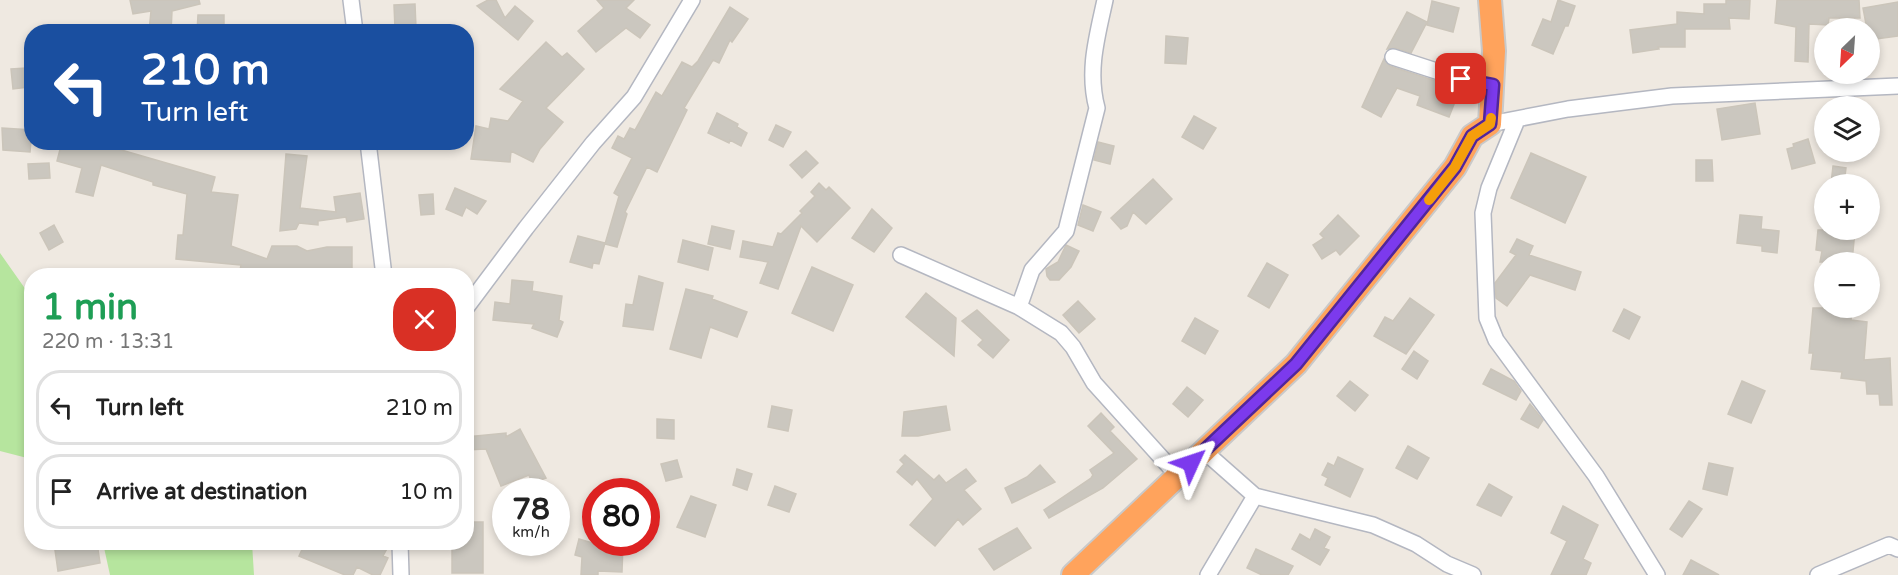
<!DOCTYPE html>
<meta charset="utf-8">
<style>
:root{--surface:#fff;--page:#f2f2f2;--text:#222;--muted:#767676;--line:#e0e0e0}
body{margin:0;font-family:"Varela Round",sans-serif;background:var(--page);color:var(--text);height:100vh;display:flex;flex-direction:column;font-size:22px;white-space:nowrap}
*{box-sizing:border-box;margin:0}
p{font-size:20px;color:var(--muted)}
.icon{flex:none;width:33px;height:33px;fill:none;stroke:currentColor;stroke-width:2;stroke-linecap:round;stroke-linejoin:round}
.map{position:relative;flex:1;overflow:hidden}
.sheet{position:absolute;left:24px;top:268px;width:450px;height:282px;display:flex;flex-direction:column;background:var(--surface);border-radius:24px;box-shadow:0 3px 9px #0003}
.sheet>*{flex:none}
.hud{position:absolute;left:24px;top:24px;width:450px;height:126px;border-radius:24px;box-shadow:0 3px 9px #0003;background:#1a4fa0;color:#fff;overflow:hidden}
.needle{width:39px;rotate:205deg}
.tools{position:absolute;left:1814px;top:18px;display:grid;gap:12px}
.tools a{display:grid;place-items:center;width:66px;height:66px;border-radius:50%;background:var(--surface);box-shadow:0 3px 9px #0003;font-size:30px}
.speed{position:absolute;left:492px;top:478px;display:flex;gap:12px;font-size:30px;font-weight:700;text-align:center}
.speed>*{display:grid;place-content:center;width:78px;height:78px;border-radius:50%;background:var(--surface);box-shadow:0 3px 9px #0003;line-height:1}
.speed small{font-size:15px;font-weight:400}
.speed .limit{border:9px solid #d22;background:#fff;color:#111}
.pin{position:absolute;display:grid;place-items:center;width:51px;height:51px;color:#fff;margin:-26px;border-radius:12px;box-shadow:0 3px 9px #0006}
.me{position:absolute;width:66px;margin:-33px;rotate:48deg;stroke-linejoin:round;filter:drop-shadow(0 0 4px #0008)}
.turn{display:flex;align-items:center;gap:21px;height:126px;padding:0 18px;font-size:27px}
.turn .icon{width:78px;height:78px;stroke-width:2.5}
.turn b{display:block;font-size:42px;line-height:51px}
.round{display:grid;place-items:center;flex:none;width:63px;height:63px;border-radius:24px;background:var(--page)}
.overview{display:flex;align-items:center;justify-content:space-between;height:102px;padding:0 18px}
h1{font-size:36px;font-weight:700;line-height:45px;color:#1e9e55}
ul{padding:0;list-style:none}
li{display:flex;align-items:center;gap:18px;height:75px;margin:0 12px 9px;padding:0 6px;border:3px solid var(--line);border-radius:24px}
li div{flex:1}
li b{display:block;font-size:22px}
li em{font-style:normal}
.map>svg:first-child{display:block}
.green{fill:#b6e59e}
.building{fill:#cbc7bf;stroke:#cbc5ba;stroke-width:1.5}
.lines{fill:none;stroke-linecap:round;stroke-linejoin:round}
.minor-casing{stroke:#b4b7c1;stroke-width:18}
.highway-casing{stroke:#c9c9c9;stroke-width:26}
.minor{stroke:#fff;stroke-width:15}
.highway{stroke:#ffa35c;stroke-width:22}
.route-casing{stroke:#51269a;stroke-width:15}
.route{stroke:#7c3aed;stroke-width:10}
.slow{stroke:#f59e0b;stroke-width:10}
</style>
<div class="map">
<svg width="1898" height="575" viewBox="0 0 1898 575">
<rect width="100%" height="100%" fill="#efe9e1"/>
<!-- green -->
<path class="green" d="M0 253 31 297V459L0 451Z
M103 543H252L254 575H110Z"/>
<!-- building -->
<path class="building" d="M130 0H199L200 4 172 11 171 32H149L151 11 133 14Z
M488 0H496L505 18 515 6 533 21 518 40 477 6Z
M597 0H634L626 8 650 25 640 38 626 28 596 52 578 31 604 8Z
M1558 0 1575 6 1568 26H1565L1553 54 1532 45 1543 19 1551 22Z
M1726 0H1750L1749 19 1729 18 1730 29H1685V47H1658L1659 49 1633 53 1630 30 1677 24V12L1704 14V4H1726Z
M1777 0H1859L1860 18H1829L1828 25 1809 24 1808 62 1795 61 1796 27 1775 23Z
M1432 1 1459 8 1453 32 1427 25Z
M1898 2V36L1869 40 1863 8Z
M415 4 416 28 395 29 394 5Z
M730 7 748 19 732 42 730 40 719 63 713 60 684 108 687 110 657 172 647 167 625 212 627 214 617 247 605 244 619 196 614 193 632 158 612 148 618 136 624 139 630 128 635 130 656 92 662 96 682 62 692 67 698 61Z
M1407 12 1427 22 1411 53 1395 48 1387 49Z
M198 15H224V32H197Z
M1166 36 1188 38 1186 64 1165 63Z
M546 42 562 57 567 53 584 69 546 108 563 122 540 149 533 162 511 151 510 162 471 159 476 126 489 129 491 118 508 121 523 101 500 89Z
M1384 59 1390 66 1460 89 1449 117 1417 105 1420 96 1397 88 1381 117 1362 107Z
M26 68 28 87 13 89 11 69Z
M1755 103 1760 134 1722 140 1717 109Z
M717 113 738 124 737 127 747 133 741 146 730 140 729 143 708 133Z
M1194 116 1216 128 1203 149 1182 137Z
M776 125 791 132 783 147 769 140Z
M2 128 32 130 30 152 3 150Z
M1808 139 1815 163 1792 169 1787 149 1794 147 1793 144Z
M62 142 89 149 90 142 112 144 111 147 215 177 211 192 238 195 231 246 267 259 272 246H297L307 251 327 247H352V276H239L241 265 176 259 178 235H183L187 194 153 185V182L101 165 93 196 76 192 82 168 57 161Z
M1098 142 1114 146 1110 164 1094 160Z
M806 151 818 163 802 178 790 165Z
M1531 153 1586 177 1565 223 1511 198Z
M286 154 307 156 300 208 336 212 334 197 360 193 364 219 347 222 346 217 318 221V225L299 223 296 229 280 231Z
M1696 160H1712L1713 181H1696Z
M49 163 50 178 29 179 28 164Z
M1833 166 1846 168 1844 184H1831Z
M1153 179 1172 199 1146 224 1133 212 1127 226 1121 229 1111 218Z
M819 183 826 190 829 187 850 208 817 242 801 226 778 289 760 283 768 262 740 257 743 241 773 247 778 233 781 234 802 213 800 211 815 196 811 192Z
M455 188 486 201 477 214 466 207 462 216 446 209Z
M433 194 434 214 421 215 419 195Z
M1083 205 1101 212 1093 231 1078 225Z
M872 209 892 228 874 252 852 238Z
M1338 215 1359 236 1340 255 1336 250 1322 259 1313 245 1324 238 1320 234Z
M1740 215 1762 217 1761 229 1779 231 1777 253 1762 251V246L1737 243Z
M54 225 63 242 49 250 40 233Z
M712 226 734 231 730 249 708 244Z
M1818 230H1855L1852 262H1820L1822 251 1816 250Z
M578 236 605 243 599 264 593 263 592 268 570 262Z
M1517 239 1533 246 1529 255 1581 272 1575 290 1530 275 1507 306 1496 298 1495 283 1516 255 1510 252Z
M683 240 713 248 708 270 678 262Z
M1066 245 1079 251 1071 267 1059 280H1050L1047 276 1046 269 1058 262Z
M1267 263 1288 275 1269 308 1248 296Z
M812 267 853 285 833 331 792 313Z
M639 276 663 283 653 330 623 326 626 304 633 305Z
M512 280 533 282 532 291 562 296 559 320 563 322 557 337 532 328 534 324 493 320 495 302 510 304Z
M686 289 713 296 712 299 747 312 737 337 710 327 701 358 670 349Z
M926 293 956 318 954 356 906 317Z
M1410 298 1434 315 1406 354 1374 336 1385 317 1393 321Z
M1078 301 1095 319 1079 333 1063 315Z
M1813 308H1848L1852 309 1851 320 1867 322 1864 360 1890 358 1892 405H1880L1879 394H1867L1866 381 1841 378 1842 372 1811 369 1813 353H1809Z
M1624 309 1640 317 1629 339 1613 331Z
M977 310 1009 340 993 358 978 345 983 340 962 321Z
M1195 318 1218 331 1205 354 1182 341Z
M1414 351 1428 361 1417 379 1402 369Z
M1491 369 1514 381 1521 391 1516 400 1483 384Z
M1350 381 1368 395 1355 411 1337 396Z
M1742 381 1765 391 1751 423 1728 414Z
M1187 387 1203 400 1188 417 1173 404Z
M1530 404 1543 420 1538 428 1521 419Z
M772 406 792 410 788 431 768 427Z
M946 406 950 430 918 436H902L904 412Z
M1101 413 1114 427 1110 431 1137 459 1103 488 1049 518 1044 510 1091 478 1093 475 1090 470 1114 453 1088 426Z
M657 419 674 420V439L657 438Z
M520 429 546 478 532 483 529 475 501 486 486 449 466 450V437L506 433V437Z
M1408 446 1429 458 1417 479 1396 468Z
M905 455 934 480 939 475 946 483 966 469 976 481 964 490 981 509 963 525 958 519 935 546 910 525 933 499 917 479 912 485 897 472 904 464 900 460Z
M1338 457 1363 469 1350 497 1325 485 1328 478 1322 475 1328 463 1334 466Z
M677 460 682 477 666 481 661 464Z
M1709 463 1733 468 1727 495 1703 489Z
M1040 465 1055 482 1012 503 1005 488 1027 477Z
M737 469 752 474 747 490 733 485Z
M1489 484 1512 497 1501 516 1477 505Z
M775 486 796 494 789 512 768 505Z
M691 496 716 505 705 537 677 527Z
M1689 501 1702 509 1682 537 1670 529Z
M1563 506 1598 525 1583 559 1591 563 1586 575H1551L1567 541 1551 533Z
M466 522H483V573H452V543H466Z
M1017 528 1031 548 994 570 979 549Z
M1315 529 1330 537 1324 548 1329 550 1320 565 1292 549 1300 534 1310 540Z
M579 539 606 547V543H623L622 572 598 571V575H581L582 557 575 555Z
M54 543H97L100 563 58 571Z
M305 543H390L383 556 388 558 380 575H373L357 567 353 575H345L299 556Z
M1256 549 1293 566 1288 575H1262L1247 568Z
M1691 560 1719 575H1683Z"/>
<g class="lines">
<!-- minor casing -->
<g class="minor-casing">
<path id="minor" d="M351 0 355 32
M1393 57 1461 79 1493 85
M1517 120 1489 188 1483 213 1487 318 1496 340 1596 476 1657 575
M1490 124 1568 109 1672 96 1898 86
M368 142 384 276
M901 255 1019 307 1061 333 1073 347 1094 383 1177 475
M1019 307 1032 270 1066 231 1097 108C1087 71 1097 37 1105 0
M466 308 526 228 593 143 634 97 692 0
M1204 451 1255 496 1208 575
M1255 496 1373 525 1416 544 1447 564 1473 575
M400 543 401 575
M1818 575 1889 545 1898 549"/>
</g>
<!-- highway casing -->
<g class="highway-casing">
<path id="highway" d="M1073 575 1296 364 1455 167 1472 136 1490 124 1494 51 1490 0"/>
</g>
<!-- minor -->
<use href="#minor" class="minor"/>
<!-- highway -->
<use href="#highway" class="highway"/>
</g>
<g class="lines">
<!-- route casing -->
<g class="route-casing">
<path id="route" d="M1191 463 1296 364 1455 167 1472 136 1490 124 1493 85 1461 79"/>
</g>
<!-- route -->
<use href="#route" class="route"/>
<!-- slow -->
<path class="slow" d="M1429 200 1455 167 1472 136 1490 124 1491 118"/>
</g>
</svg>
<div class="tools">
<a><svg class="needle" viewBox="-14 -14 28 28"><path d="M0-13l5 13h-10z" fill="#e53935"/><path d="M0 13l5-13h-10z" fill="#767676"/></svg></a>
<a><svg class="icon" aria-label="layers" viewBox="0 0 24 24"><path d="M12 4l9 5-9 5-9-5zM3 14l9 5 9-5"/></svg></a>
<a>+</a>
<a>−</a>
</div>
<div class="speed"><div>78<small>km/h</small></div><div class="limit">80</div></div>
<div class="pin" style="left:1461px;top:79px;background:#d93025"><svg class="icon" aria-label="arrive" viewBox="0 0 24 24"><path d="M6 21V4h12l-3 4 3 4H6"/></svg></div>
<svg class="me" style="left:1191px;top:463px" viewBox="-20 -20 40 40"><path d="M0-17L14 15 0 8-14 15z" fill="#7c3aed" stroke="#fff" stroke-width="4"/></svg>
<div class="hud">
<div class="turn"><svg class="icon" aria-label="left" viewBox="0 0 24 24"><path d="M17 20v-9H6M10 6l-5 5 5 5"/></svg><div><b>210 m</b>Turn left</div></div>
</div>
<section class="sheet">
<div class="overview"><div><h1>1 min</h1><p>220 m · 13:31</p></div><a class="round" style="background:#d93025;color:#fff"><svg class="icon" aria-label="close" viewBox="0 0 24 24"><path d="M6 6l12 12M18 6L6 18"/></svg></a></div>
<ul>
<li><svg class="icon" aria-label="left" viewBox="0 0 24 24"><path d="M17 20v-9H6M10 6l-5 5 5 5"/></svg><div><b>Turn left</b></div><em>210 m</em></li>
<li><svg class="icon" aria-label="arrive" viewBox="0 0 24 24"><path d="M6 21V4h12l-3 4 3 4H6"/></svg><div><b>Arrive at destination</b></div><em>10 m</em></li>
</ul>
</section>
</div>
